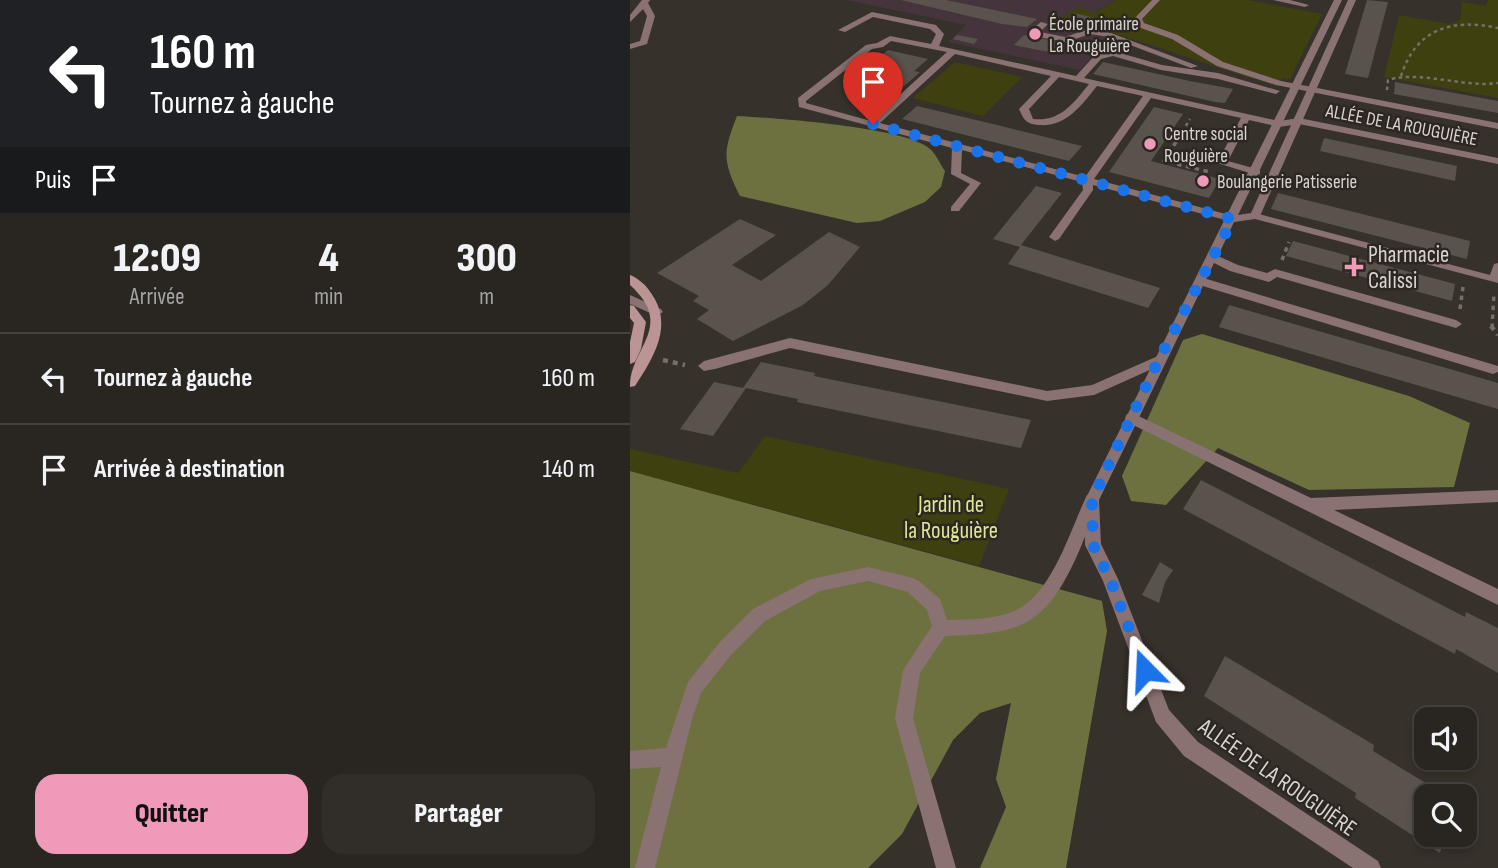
<!DOCTYPE html>
<html lang="fr">
<meta charset="utf-8">
<style>
:root{--surface:#292520;--page:#312d29;--text:#f1f3f6;--muted:#a5a5a5;--line:#45423e;--accent:#ef9ab8}
body{margin:0;font-family:"Sofia Sans Condensed",sans-serif;background:var(--page);color:var(--text);height:100vh;display:flex;flex-direction:column;font-size:26px;white-space:nowrap}
*{box-sizing:border-box;margin:0}
p{font-size:23px;color:var(--muted)}
.icon{flex:none;width:38px;height:38px;fill:none;stroke:currentColor;stroke-width:2;stroke-linecap:round;stroke-linejoin:round}
.map{position:relative;flex:1;overflow:hidden}
.panel{display:flex;flex-direction:column;background:var(--surface);width:630px}
.panel>*{flex:none}
.top-card{background:#202124;color:#fff;overflow:hidden}
.controls{position:absolute;left:784px;top:707px;display:grid;gap:14px}
.controls a{display:grid;place-items:center;width:63px;height:63px;border-radius:14px;background:var(--surface);box-shadow:0 4px 10px #0003,0 0 0 2px var(--line);font-size:35px}
.pin{position:absolute;display:grid;place-items:center;width:60px;height:60px;color:#fff;margin:-72px -30px;border-radius:50% 50% 50% 0;rotate:-45deg;box-shadow:0 0 7px #0007}
.pin .icon{rotate:45deg}
.me{position:absolute;width:77px;margin:-38px;rotate:339deg;stroke-linejoin:round;filter:drop-shadow(0 0 5px #0008)}
.turn{display:flex;align-items:center;gap:24px;height:147px;padding:0 35px;font-size:32px}
.turn .icon{width:91px;height:91px;stroke-width:2.5}
.turn b{display:block;font-size:49px;line-height:60px}
.then{display:flex;align-items:center;height:66px;padding:0 35px;background:#0003;gap:14px;font-size:26px}
.eta{display:flex;justify-content:space-evenly;align-items:center;height:119px;text-align:center}
.eta b{font-size:42px;font-weight:800;line-height:49px}
.button{display:flex;gap:14px;margin-top:auto;padding:14px 35px}
.button a{flex:1;height:80px;border-radius:21px;background:var(--accent);color:#111;font-size:28px;font-weight:800;line-height:80px;text-align:center}
.button a+a{background:var(--page);color:var(--text)}
ul{padding:0;list-style:none}
li{display:flex;align-items:center;gap:21px;height:91px;padding:0 35px;border-top:2px solid var(--line)}
li div{flex:1}
li b{display:block;font-size:26px}
li em{font-style:normal}
main{display:flex;flex:1;min-height:0}
.map>svg:first-child{display:block}
.education{fill:#46343d}
.green{fill:#3e400f}
.forest{fill:#6d7140}
.building{fill:#5a534d}
.lines{fill:none;stroke-linecap:round;stroke-linejoin:round}
.path-far2{stroke:#756f6a;stroke-width:2.5;stroke-dasharray:3.5 3.5;stroke-linecap:butt}
.path-far1{stroke:#756f6a;stroke-width:3.5;stroke-dasharray:4.5 4.5;stroke-linecap:butt}
.path{stroke:#756f6a;stroke-width:4.5;stroke-dasharray:5 5;stroke-linecap:butt}
.lane{fill:#8a7172;fill-rule:evenodd}
.street{fill:#8a7172;fill-rule:evenodd}
.secondary{fill:#bb9495;fill-rule:evenodd}
.route{stroke:#1a73e8;stroke-width:12;stroke-dasharray:0 21.6}
.poi-dot{fill:#ef9ab8;stroke:#2d2721;stroke-width:2.5}
.labels{text-anchor:middle;stroke-width:5;stroke-linejoin:round;paint-order:stroke}
.far-poi-label{font-size:19px;fill:#d8d4d0;stroke:#2d2721;text-anchor:start}
.far-street-label{font-size:19px;fill:#d8d4d0;stroke:#2d2721}
.poi-label{font-size:23px;fill:#d8d4d0;stroke:#2d2721;text-anchor:start}
.park-label{font-size:23px;fill:#e0e697;stroke:#2d2721}
.street-label{font-size:23px;fill:#d8d4d0;stroke:#2d2721}
</style>
<main>
<section class="panel">
<div class="top-card">
<div class="turn"><svg class="icon" aria-label="left" viewBox="0 0 24 24"><path d="M17 20v-9H6M10 6l-5 5 5 5"/></svg><div><b>160 m</b>Tournez à gauche</div></div>
<div class="then">Puis<svg class="icon" aria-label="arrive" viewBox="0 0 24 24"><path d="M6 21V4h12l-3 4 3 4H6"/></svg></div>
</div>
<div class="eta">
<div><b>12:09</b><p>Arrivée</p></div>
<div><b>4</b><p>min</p></div>
<div><b>300</b><p>m</p></div>
</div>
<ul>
<li><svg class="icon" aria-label="left" viewBox="0 0 24 24"><path d="M17 20v-9H6M10 6l-5 5 5 5"/></svg><div><b>Tournez à gauche</b></div><em>160 m</em></li>
<li><svg class="icon" aria-label="arrive" viewBox="0 0 24 24"><path d="M6 21V4h12l-3 4 3 4H6"/></svg><div><b>Arrivée à destination</b></div><em>140 m</em></li>
</ul>
<div class="button"><a>Quitter</a><a>Partager</a></div>
</section>
<div class="map">
<svg width="868" height="868" viewBox="0 0 868 868">
<rect width="100%" height="100%" fill="#37312b"/>
<!-- education -->
<path class="education" d="M216 0H485L465 13 431 20 485 32 450 70 318 42 336 25Z"/>
<!-- green -->
<path class="green" d="M486 0H618L692 14 660 79 652 78 648 86C574 65 504 36 430 19L449 7 465 13Z
M858 0H868V98L754 77 769 15 819 24 830 20 832 2 856 6Z
M325 62 392 77 353 116 283 98Z
M135 436 379 489 349 566 0 471V449L108 473Z"/>
<!-- forest -->
<path class="forest" d="M107 116C143 118 276 127 300 149 306 154 310 164 315 171L311 187 295 202 250 221 227 223 110 196C92 160 93 152 107 116Z
M572 334 779 396 840 423 824 487 679 490 588 448 536 505 501 501 492 476 553 340Z
M0 471 472 601 477 631 436 868H350L376 807 366 779 381 703 350 713 323 740 272 834 238 868H0Z"/>
<!-- building -->
<path class="building" d="M271 0H316L407 19 397 27 372 24Z
M737 0 758 2 738 78 715 74Z
M444 13 469 19 462 26 437 20Z
M327 35 348 39 344 44 323 39Z
M394 35 432 43 429 46 435 48 429 54 384 45Z
M258 50 298 59 284 71 290 72 249 108 244 107 254 97 213 87Z
M473 62 560 81 603 89 595 103 585 102 463 74Z
M765 82 868 101V113L764 94Z
M287 106 367 125 452 146 439 161 272 119Z
M524 107 553 114 521 161 590 179 579 198 479 172Z
M694 138 827 166 825 181 690 151Z
M406 186 432 193 391 245 530 288 518 308 378 264 390 247 363 239Z
M648 193 840 241 837 259 641 209Z
M110 219 146 235 102 265 131 281 199 232 230 247 198 285 173 305 103 341 67 319 79 310 63 301 69 296 27 273Z
M663 241 825 284 822 301 656 256Z
M599 305 868 383V409L589 327Z
M131 362 185 373 184 376 401 420 391 448 167 402 168 399 116 388 83 436 50 429 84 382 113 388Z
M571 480 835 617 836 612 868 628V673L826 649 825 654 553 509Z
M530 562 543 570 535 582 529 603 512 595Z
M595 656 744 745 743 751 817 796H796V835H815L810 853 725 798 726 793 574 696Z"/>
<g class="lines">
<!-- path-far2 -->
<path class="path-far2" d="M771 76C786 29 821 18 868 28
M757 90 758 80C792 70 832 88 868 83
M545 144 560 119"/>
<!-- path-far1 -->
<path class="path-far1" d="M546 142 534 161 580 172
M539 154 575 162
M652 260 659 242
M830 309 833 287
M862 328 864 293"/>
<!-- path -->
<path class="path" d="M861 326 868 335
M33 360 55 365"/>
<!-- lane -->
<path class="lane" d="M12 0H20L18 3 25 16 17 44 0 49V44L10 41 17 16 13 9 0 22V15Z
M522 0H530L512 19 514 23 548 35 593 62 651 81 868 123V129L646 85 587 66 542 39 508 27 504 19Z
M643 0H660L679 5 675 7Z
M242 12 306 25 314 34 309 46 446 76 465 55 483 51 532 65 588 73 650 91 646 94 588 79 531 70 483 56 471 59 454 78 649 121 669 118 868 158V164L669 124 649 127 619 120 598 161 630 170V174L626 175 587 163 611 118 521 98 464 179 607 217V221L603 222 463 185V190L429 239 425 241 419 237 453 190 452 182 332 150 331 173 351 183 329 211H321V207L340 184 321 174 322 148 169 107 168 98 236 45 247 43 260 36 301 44 306 34 300 29 243 17 215 32 208 30ZM261 41 317 52 241 121 176 103V101L242 49 253 47ZM325 54 421 76 389 109C394 120 396 124 409 125 436 127 451 106 467 86L513 96 455 177 250 123ZM429 77 459 84C443 104 430 122 403 119L399 109Z
M411 22 418 24 410 32 435 37 459 29 481 33 568 66 561 68 479 37 460 34 436 42 403 36 401 30Z
M625 213 860 275 864 264 868 263V283L621 218V214Z
M570 277 868 366V372L863 374 566 284V278Z
M160 338 417 391 462 385 528 356 534 361 533 364 464 395 417 401 160 348 85 369 74 371 68 366 74 361Z
M502 413 681 498 868 490V502L704 510 868 589V605L497 422 495 418 497 414Z
M462 494 467 495 469 500C454 538 434 604 395 623 371 635 342 635 315 636L290 673 283 718 326 868H306L265 718 273 670 302 626 297 610 278 592 238 581 190 591 135 621 101 655 71 693 62 719 25 868H5L31 767 0 769V751L36 748 58 682 89 643 123 609 181 579 238 567 283 578 289 581 310 599 317 620C338 619 361 620 382 612 421 598 440 530 457 495Z"/>
<!-- street -->
<path class="street" d="M704 0H712L608 215 621 213 718 0H726L630 216 625 219 604 222 588 256 608 265 637 273 645 269 826 320 832 324 826 328 647 277 639 282 600 271 584 263 469 500 471 544 488 579 539 710 568 742 748 861 751 868H723L554 756 526 722 473 581 455 545V500Z
M0 295 31 309 33 312 27 316 0 304Z"/>
<!-- secondary -->
<path class="secondary" d="M0 275C8 278 16 285 21 293 44 325 24 357 5 386L0 387C0 347 46 327 0 285Z
M0 305 4 306 16 322 11 349 5 362 0 364V342L4 323 0 318Z"/>
</g>
<g class="lines">
<!-- route -->
<path class="route" d="M243 124 603 219 528 361 462 500 463 545 480 579 515 670"/>
</g>
<!-- markers -->
<g class="poi-dot">
<circle cx="405" cy="34" r="7"/>
<circle cx="520" cy="144" r="7"/>
<circle cx="573" cy="181" r="7"/>
<path d="M720.5 256.5h7v7h7v7h-7v7h-7v-7h-7v-7h7z"/>
</g>
<g class="labels">
<!-- far-poi labels -->
<g class="far-poi-label">
<text x="419" y="30">École primaire<tspan x="419" dy="22">La Rouguière</tspan></text>
<text x="534" y="140">Centre social<tspan x="534" dy="22">Rouguière</tspan></text>
<text x="587" y="188">Boulangerie Patisserie</text>
</g>
<!-- far-street labels -->
<g class="far-street-label">
<text transform="translate(772 124) rotate(11)" y="7">ALLÉE DE LA ROUGUIÈRE</text>
</g>
<!-- poi labels -->
<g class="poi-label">
<text x="738" y="262">Pharmacie<tspan x="738" dy="26">Calissi</tspan></text>
</g>
<!-- park labels -->
<g class="park-label">
<text x="321" y="512">Jardin de<tspan x="321" dy="26">la Rouguière</tspan></text>
</g>
<!-- street labels -->
<g class="street-label">
<text transform="translate(648 777) rotate(35)" y="8">ALLÉE DE LA ROUGUIÈRE</text>
</g>
</g>
</svg>
<div class="controls">
<a><svg class="icon" aria-label="sound" viewBox="0 0 24 24"><path d="M4 9h4l5-4v14l-5-4H4zM17 9q2 3 0 6"/></svg></a>
<a><svg class="icon" aria-label="search" viewBox="0 0 24 24"><circle cx="10" cy="10" r="6"/><path d="M15 15l6 6"/></svg></a>
</div>
<div class="pin" style="left:243px;top:124px;background:#d93025"><svg class="icon" aria-label="arrive" viewBox="0 0 24 24"><path d="M6 21V4h12l-3 4 3 4H6"/></svg></div>
<svg class="me" style="left:515px;top:670px" viewBox="-20 -20 40 40"><path d="M0-17L14 15 0 8-14 15z" fill="#1a73e8" stroke="#fff" stroke-width="4"/></svg>
</div>
</main>
